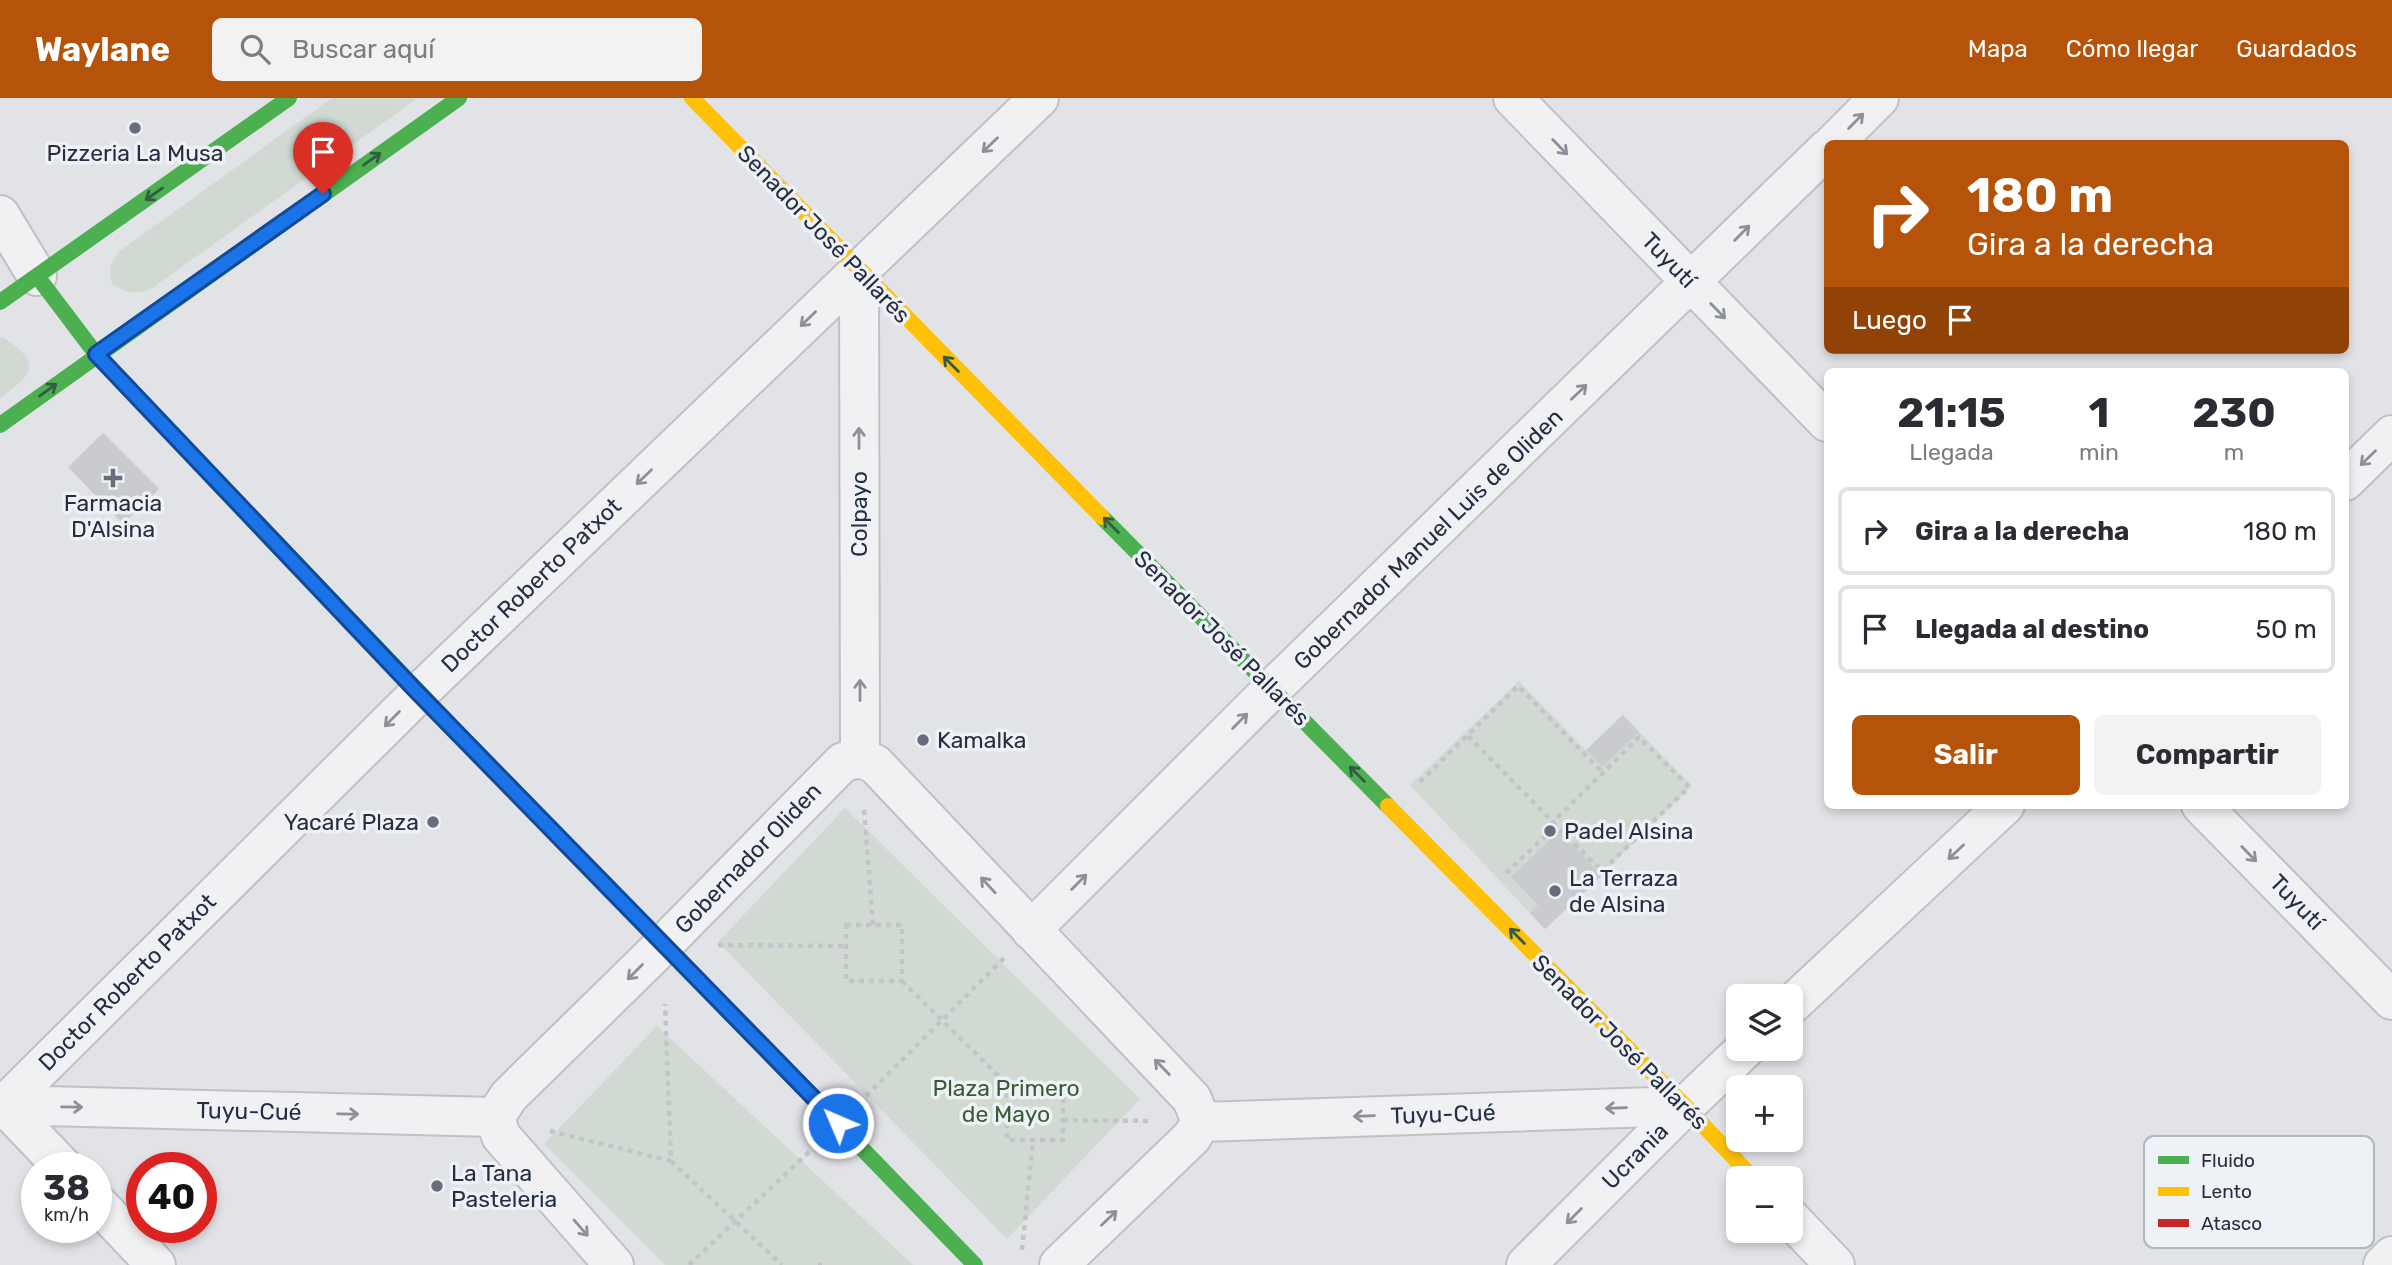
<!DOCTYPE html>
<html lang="es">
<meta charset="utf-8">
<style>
:root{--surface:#fff;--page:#f2f2f3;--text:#2b2b33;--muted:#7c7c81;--line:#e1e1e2;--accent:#b45309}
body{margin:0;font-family:Rubik,sans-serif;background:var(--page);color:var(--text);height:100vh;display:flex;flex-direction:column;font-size:26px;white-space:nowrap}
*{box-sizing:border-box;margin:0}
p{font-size:23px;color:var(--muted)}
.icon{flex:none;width:38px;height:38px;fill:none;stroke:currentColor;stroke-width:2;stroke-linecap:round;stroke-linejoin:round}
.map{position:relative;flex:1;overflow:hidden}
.side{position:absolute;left:1824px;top:270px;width:525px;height:441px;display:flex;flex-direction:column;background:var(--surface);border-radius:10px;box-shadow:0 4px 10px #0003}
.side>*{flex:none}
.guide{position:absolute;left:1824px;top:42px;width:525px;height:214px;border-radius:10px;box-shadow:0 4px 10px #0003;background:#b45309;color:#fff;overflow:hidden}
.controls{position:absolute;left:1726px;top:886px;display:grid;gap:14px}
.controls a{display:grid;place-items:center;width:77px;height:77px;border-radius:10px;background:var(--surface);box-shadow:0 4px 10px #0003;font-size:35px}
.speed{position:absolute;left:21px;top:1054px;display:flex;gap:14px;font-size:35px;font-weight:700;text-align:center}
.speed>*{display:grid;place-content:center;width:91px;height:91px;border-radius:50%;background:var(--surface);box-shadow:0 4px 10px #0003;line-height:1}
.speed small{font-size:18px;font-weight:400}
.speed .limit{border:10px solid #d22;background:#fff;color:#111}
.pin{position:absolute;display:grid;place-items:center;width:60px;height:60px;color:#fff;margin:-72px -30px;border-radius:50% 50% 50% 0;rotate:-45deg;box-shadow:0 0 7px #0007}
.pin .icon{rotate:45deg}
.me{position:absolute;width:77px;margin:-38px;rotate:315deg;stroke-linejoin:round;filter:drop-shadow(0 0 5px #0008)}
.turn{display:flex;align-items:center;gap:24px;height:147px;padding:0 28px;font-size:32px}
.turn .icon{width:91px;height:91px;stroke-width:2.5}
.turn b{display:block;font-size:49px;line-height:60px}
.then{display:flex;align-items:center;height:66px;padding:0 28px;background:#0003;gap:14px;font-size:26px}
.eta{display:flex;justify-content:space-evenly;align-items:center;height:119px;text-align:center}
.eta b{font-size:42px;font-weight:700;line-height:49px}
.primary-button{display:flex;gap:14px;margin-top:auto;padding:14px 28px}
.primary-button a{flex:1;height:80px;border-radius:10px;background:var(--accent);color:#fff;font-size:28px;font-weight:700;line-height:80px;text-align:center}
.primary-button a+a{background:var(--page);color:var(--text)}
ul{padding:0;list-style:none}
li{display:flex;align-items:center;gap:21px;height:88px;margin:0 14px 10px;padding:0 14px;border:4px solid var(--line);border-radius:10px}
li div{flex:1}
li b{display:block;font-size:26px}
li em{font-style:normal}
header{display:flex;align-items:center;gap:42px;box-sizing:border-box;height:98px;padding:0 35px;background:var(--accent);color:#fff}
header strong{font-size:33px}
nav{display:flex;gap:38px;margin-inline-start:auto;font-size:24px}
.search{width:490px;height:63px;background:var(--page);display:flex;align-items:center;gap:18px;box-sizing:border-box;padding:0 24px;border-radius:10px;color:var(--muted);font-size:26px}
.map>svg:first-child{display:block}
.green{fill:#d0dad2}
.building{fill:#c9cbcf}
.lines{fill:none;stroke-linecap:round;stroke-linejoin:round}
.street-casing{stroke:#bfc1c5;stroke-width:42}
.path{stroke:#c3c4ca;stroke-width:4.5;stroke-dasharray:5 5;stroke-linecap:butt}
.street{stroke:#f1f1f3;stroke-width:38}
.fast{stroke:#4caf50;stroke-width:16}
.slow{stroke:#ffc107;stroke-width:16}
.jam{stroke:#c62828;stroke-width:16}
.oneway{stroke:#8c909a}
.oneway2{stroke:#345b46}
.route-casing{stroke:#114b97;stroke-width:18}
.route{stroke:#1a73e8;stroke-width:12}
.poi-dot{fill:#686d7a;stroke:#eef1f6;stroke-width:2.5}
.labels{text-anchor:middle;stroke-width:7;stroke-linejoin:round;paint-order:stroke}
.poi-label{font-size:23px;fill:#272e40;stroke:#eef1f6;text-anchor:start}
.street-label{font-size:23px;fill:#272e40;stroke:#eef1f6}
.park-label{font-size:23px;fill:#385d34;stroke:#eef1f6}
.key{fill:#eef1f6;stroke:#b2b6bf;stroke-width:2}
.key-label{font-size:19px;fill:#272e40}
</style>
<header>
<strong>Waylane</strong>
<div class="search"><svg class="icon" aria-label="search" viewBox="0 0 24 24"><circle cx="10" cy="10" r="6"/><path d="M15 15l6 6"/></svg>Buscar aquí</div>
<nav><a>Mapa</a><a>Cómo llegar</a><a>Guardados</a></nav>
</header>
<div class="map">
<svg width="2392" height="1167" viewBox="0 0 2392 1167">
<rect width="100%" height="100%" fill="#e1e3e7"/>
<!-- green -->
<path class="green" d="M332 0H418L151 191C135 196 127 196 112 186 108 171 110 165 120 153Z
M3 239C43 266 34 275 0 300V240Z
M1519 583 1586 652 1623 617 1692 688 1545 831 1410 687Z
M845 710 1140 1001 1007 1141 718 844Z
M657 928 913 1167H665L544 1046Z"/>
<!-- building -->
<path class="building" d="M103 335 159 391 123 426 68 369Z
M1623 617 1639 634 1602 669 1586 652Z
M1559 733 1602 778 1545 831 1530 815 1538 807 1511 779Z"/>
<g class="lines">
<!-- street casing -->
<g class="street-casing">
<path id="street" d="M1513 0 1827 324
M1833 46 1879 0
M0 117 37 178
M859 173 860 660
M2345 383 2392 337
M860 660 875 666 1192 1001 1201 1024
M2201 707 2392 902
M1031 832 1272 591 1827 51
M1790 908 2005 707
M0 1003 63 1069
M4 1007 495 1019
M0 1011 419 595 1039 0
M495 1019 509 998 663 847 843 664 860 660
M495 1019 501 1038 614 1167
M1201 1024 1685 1008
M96 1104 156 1167
M1790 1120 1835 1167
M1059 1167 1192 1039 1201 1024
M1526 1167 1685 1008 1746 950
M2383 1167 2392 1158"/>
</g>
<!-- path -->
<path class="path" d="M1468 638 1553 724
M1420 684 1518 588 1603 675
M864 712 873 827
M1506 775 1556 728 1553 724 1639 639 1689 689 1602 773 1556 728
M846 827H902V883H846Z
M718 847 846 848
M902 883 1007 986
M1007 986H1063V1042H1007Z
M866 998 1006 858
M1063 1022 1153 1023
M550 1033 671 1063 665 906
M671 1063 782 1167
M1022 1152 1033 1042
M689 1167 810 1053
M818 1167H822"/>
<!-- street -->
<use href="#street" class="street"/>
<!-- fast -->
<path class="fast" d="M37 178 96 256 485 663
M0 204 289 0
M0 327 459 0
M1102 419 1388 708
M679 862 975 1167"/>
<!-- slow -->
<path class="slow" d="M692 0 1102 419
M1388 708 1685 1008 1753 1080"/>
<!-- jam -->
<path class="jam" d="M485 663 679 862"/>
</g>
<!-- one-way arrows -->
<defs><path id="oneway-shaft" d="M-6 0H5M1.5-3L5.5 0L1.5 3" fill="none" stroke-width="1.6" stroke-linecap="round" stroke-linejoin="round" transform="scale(1.75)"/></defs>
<g class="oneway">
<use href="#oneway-shaft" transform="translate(1856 23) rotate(-45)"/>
<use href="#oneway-shaft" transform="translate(990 47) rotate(136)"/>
<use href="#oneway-shaft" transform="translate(1560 49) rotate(46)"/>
<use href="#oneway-shaft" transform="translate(1742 135) rotate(-45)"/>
<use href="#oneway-shaft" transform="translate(1718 213) rotate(46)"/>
<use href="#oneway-shaft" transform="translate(808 221) rotate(136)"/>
<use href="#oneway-shaft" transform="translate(1579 294) rotate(-44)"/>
<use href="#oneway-shaft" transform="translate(859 340) rotate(-90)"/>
<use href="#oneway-shaft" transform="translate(2368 360) rotate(136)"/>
<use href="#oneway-shaft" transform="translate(644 379) rotate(136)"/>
<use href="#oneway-shaft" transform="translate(860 592) rotate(-90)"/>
<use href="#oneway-shaft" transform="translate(392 621) rotate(135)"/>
<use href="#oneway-shaft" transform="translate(1240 623) rotate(-45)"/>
<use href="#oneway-shaft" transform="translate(1956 754) rotate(137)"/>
<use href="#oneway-shaft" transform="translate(2249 756) rotate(46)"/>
<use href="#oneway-shaft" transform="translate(1079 784) rotate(-45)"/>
<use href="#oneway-shaft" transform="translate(988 787) rotate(-133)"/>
<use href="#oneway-shaft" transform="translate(635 874) rotate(135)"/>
<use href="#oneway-shaft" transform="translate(1162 969) rotate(-134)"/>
<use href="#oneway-shaft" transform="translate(72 1009) rotate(1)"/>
<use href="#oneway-shaft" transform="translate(1616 1010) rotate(178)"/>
<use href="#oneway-shaft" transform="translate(348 1016) rotate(1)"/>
<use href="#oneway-shaft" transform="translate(1364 1018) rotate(178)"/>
<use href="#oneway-shaft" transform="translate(1574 1118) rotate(135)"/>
<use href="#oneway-shaft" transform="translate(1109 1120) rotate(-44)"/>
<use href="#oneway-shaft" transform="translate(581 1130) rotate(49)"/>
</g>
<g class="oneway2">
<use href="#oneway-shaft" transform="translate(372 61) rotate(-35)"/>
<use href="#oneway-shaft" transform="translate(154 96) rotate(145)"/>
<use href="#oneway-shaft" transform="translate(951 266) rotate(-135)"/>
<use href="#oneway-shaft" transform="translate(48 292) rotate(-36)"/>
<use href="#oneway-shaft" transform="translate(1111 427) rotate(-135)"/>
<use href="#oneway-shaft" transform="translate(1357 676) rotate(-135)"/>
<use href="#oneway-shaft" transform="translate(1517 838) rotate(-135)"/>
</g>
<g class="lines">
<!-- route casing -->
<g class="route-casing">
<path id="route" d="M323 96 96 256 418 595 838 1025"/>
</g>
<!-- route -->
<use href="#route" class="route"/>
</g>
<!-- markers -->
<g class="poi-dot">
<circle cx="135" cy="30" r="7"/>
<path d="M109.5 369.5h7v7h7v7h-7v7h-7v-7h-7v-7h7z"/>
<circle cx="923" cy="642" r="7"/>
<circle cx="433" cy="724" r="7"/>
<circle cx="1550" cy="733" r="7"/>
<circle cx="1555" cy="793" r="7"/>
<circle cx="437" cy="1088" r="7"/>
</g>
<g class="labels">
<!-- poi labels -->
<g class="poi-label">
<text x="135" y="63" text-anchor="middle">Pizzeria La Musa</text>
<text x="113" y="413" text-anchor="middle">Farmacia<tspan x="113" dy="26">D'Alsina</tspan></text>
<text x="937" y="650">Kamalka</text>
<text x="419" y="732" text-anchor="end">Yacaré Plaza</text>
<text x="1564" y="741">Padel Alsina</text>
<text x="1569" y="788">La Terraza<tspan x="1569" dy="26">de Alsina</tspan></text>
<text x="451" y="1083">La Tana<tspan x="451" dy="26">Pasteleria</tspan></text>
</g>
<!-- street labels -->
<g class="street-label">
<text transform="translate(824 136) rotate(46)" y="8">Senador José Pallarés</text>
<text transform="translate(1669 162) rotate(46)" y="8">Tuyutí</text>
<text transform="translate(859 416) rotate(-90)" y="8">Colpayo</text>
<text transform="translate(1428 441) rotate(-44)" y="8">Gobernador Manuel Luis de Oliden</text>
<text transform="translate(531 487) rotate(-44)" y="8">Doctor Roberto Patxot</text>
<text transform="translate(1222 540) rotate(45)" y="8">Senador José Pallarés</text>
<text transform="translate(748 760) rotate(-46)" y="8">Gobernador Oliden</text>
<text transform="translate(2297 804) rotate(46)" y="8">Tuyutí</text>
<text transform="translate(127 884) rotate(-45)" y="8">Doctor Roberto Patxot</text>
<text transform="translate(1620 944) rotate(45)" y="8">Senador José Pallarés</text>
<text transform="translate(249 1013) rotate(1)" y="8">Tuyu-Cué</text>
<text transform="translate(1443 1016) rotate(-2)" y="8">Tuyu-Cué</text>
<text transform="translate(1635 1058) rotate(-45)" y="8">Ucrania</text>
</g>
<!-- park labels -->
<g class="park-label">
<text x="1006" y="998">Plaza Primero<tspan x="1006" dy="26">de Mayo</tspan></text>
</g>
</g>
<!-- legend -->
<rect x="2144" y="1038" width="230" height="112" rx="10" class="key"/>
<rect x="2158" y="1058" width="31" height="8" fill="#4caf50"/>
<rect x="2158" y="1089" width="31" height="9" fill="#ffc107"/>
<rect x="2158" y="1121" width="31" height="8" fill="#c62828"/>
<g class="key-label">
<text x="2201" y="1069">Fluido</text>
<text x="2201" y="1100">Lento</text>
<text x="2201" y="1132">Atasco</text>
</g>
</svg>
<div class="controls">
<a><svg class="icon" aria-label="layers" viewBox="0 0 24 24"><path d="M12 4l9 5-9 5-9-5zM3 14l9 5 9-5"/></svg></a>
<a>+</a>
<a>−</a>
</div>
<div class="speed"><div>38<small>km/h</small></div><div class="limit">40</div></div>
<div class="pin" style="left:323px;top:96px;background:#d93025"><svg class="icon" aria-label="arrive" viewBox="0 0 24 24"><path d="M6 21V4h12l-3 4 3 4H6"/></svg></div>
<svg class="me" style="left:838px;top:1025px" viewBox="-20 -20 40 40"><circle r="17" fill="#1a73e8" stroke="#fff" stroke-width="3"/><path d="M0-11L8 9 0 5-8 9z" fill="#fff"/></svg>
<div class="guide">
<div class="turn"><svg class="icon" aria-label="right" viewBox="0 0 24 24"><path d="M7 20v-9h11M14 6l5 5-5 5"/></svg><div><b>180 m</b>Gira a la derecha</div></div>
<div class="then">Luego<svg class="icon" aria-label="arrive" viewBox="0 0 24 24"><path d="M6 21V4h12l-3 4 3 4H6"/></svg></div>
</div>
<section class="side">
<div class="eta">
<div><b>21:15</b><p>Llegada</p></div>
<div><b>1</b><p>min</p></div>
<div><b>230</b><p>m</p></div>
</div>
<ul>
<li><svg class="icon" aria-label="right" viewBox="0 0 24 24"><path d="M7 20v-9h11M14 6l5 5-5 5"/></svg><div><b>Gira a la derecha</b></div><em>180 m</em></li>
<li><svg class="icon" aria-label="arrive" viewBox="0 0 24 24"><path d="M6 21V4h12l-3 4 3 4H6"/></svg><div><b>Llegada al destino</b></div><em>50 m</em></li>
</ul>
<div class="primary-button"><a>Salir</a><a>Compartir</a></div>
</section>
</div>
